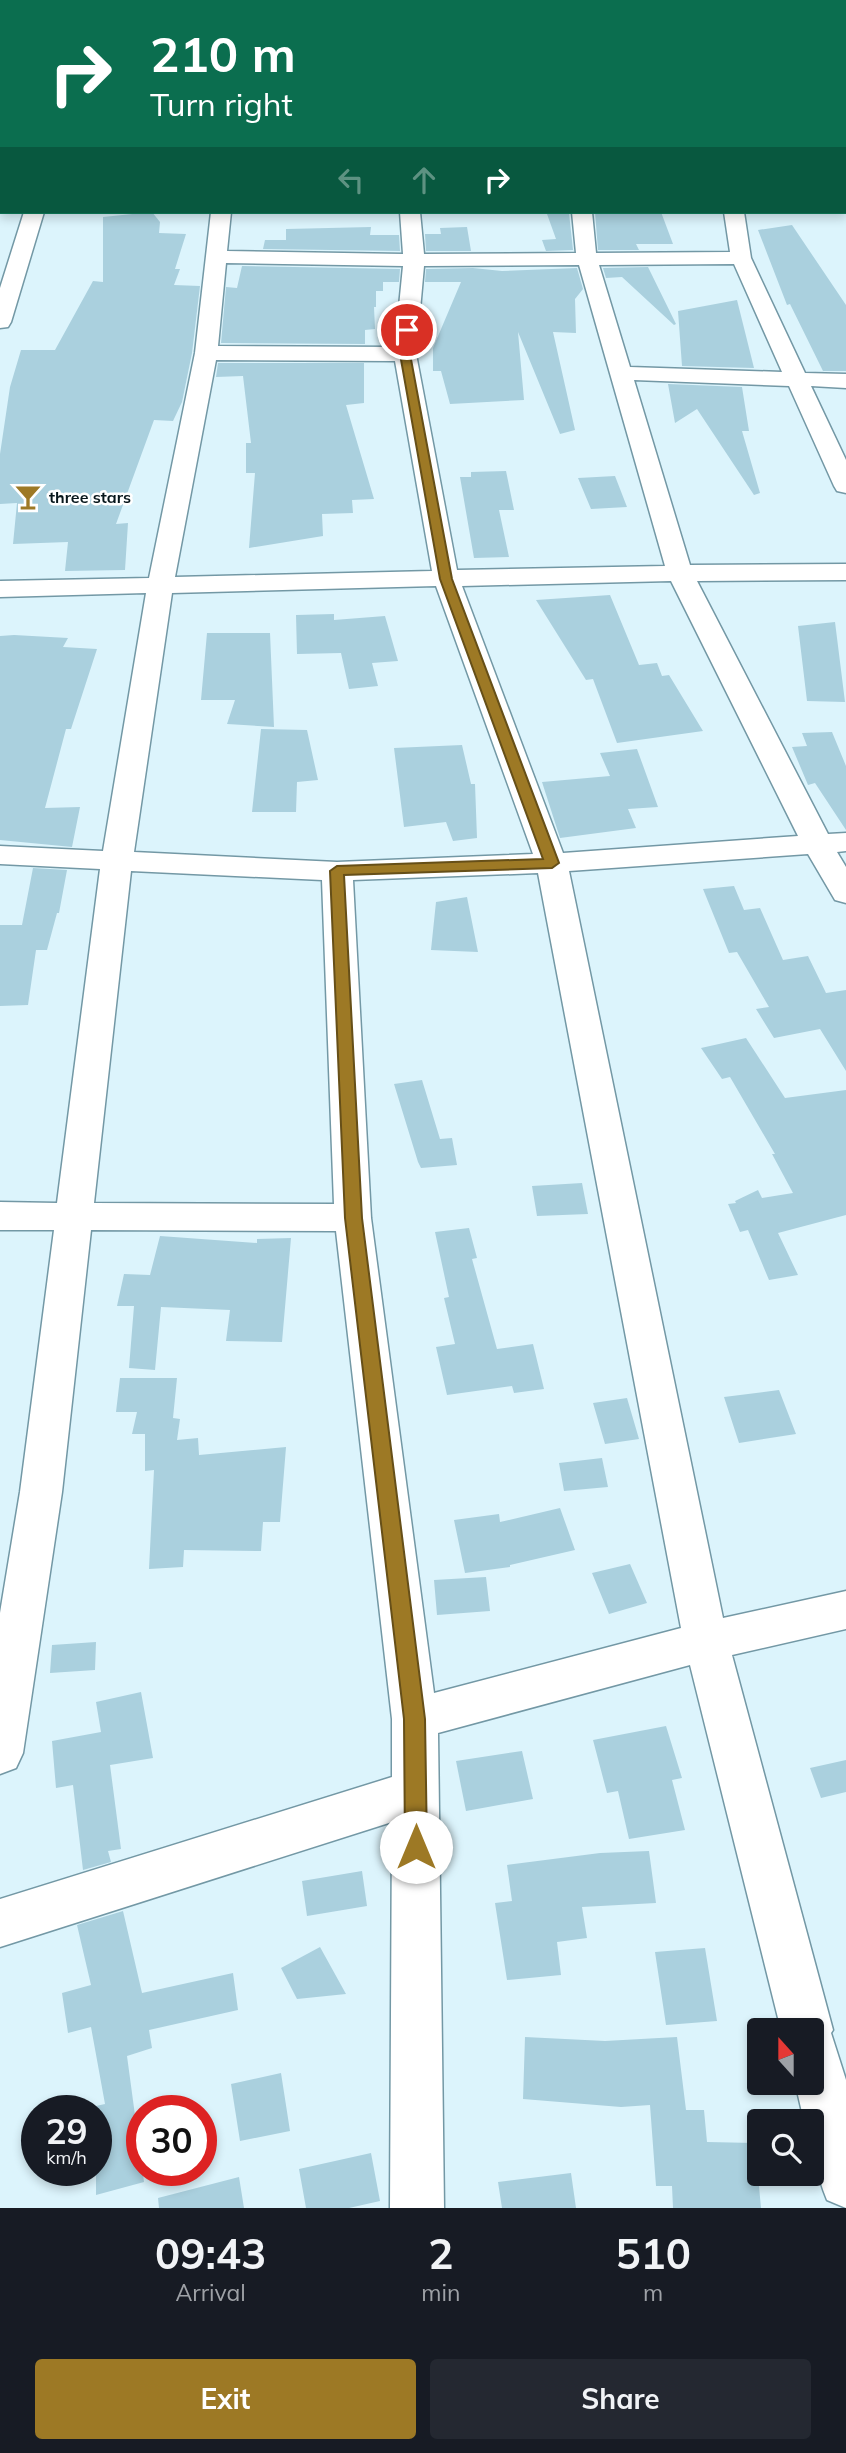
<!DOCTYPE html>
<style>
:root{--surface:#171b24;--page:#242831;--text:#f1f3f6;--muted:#9ea1a6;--accent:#9d7925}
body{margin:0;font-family:Mulish,sans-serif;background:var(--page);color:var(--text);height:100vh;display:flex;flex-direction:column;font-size:26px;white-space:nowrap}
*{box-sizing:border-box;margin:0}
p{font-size:23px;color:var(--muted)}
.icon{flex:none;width:38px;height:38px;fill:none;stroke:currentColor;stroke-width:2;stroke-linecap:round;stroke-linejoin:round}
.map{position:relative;height:2208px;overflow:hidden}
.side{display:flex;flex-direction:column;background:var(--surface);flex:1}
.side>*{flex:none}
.hud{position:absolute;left:0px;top:0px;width:847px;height:214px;box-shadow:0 4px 10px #0003;background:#0b6e4f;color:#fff;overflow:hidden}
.needle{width:46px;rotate:339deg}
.fabs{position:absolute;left:747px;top:2018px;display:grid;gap:14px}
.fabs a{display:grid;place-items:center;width:77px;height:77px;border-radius:7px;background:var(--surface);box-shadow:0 4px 10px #0003;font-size:35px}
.speed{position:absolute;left:21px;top:2095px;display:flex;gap:14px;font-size:35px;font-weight:700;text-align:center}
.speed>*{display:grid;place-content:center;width:91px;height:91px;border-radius:50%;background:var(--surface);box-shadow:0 4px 10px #0003;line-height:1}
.speed small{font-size:18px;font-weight:400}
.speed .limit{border:10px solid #d22;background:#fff;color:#111}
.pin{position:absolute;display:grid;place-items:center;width:60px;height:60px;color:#fff;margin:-30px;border:4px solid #fff;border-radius:50%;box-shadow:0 2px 7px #0007}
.me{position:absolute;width:77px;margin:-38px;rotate:0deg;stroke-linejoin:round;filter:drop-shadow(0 0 5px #0008)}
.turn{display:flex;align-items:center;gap:24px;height:147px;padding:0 35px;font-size:32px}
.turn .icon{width:91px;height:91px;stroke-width:2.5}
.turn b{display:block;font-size:49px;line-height:60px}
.lanes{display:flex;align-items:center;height:66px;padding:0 35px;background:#0003;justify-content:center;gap:35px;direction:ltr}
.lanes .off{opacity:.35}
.eta{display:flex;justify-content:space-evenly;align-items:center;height:119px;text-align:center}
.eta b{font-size:42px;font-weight:700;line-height:49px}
.button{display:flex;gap:14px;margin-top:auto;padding:14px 35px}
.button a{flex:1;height:80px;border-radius:7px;background:var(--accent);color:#fff;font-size:28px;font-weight:700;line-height:80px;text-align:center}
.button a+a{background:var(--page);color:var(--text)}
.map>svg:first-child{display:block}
.building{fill:#aad0de}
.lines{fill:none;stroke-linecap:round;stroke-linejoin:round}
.minor-casing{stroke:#7398a5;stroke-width:3}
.minor{fill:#fff;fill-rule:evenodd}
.route{fill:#9d7925;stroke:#664f18;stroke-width:2}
.labels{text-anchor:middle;stroke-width:5;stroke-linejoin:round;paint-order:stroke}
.far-poi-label{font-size:16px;font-weight:bold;fill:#07161b;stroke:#fff;text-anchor:start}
</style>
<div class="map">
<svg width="846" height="2208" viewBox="0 0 846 2208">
<rect width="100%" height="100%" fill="#dcf4fc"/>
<!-- building -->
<path class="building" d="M152 212 160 222 159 233 186 234 175 269H180L174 285 200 286 192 353 182 402 173 421 154 420 116 524 128 523 125 570 65 571 68 542 13 544 17 503 0 504V454L10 387 21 350H55L93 281 103 282V217Z
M595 212H661L673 244H636L639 250H598Z
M569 213 573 250 546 251 542 240 556 239 547 214Z
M792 225 846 305V371H823L790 304 787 305 758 230Z
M371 227 370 235H399L400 251 263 249 265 240H286V229Z
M467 227 471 251H426L425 234H441L440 228Z
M242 266 400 269 399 282H383V291H376V307H374L375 329 365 330V344L221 343 226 287 237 288Z
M648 267 676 324 674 325 622 277 606 278 603 268Z
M473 268 502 271 577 268 583 289 575 299 576 333 553 332 575 430 560 434 518 332 524 400 450 404 441 371H433V348L461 282H425L426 269Z
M737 300 754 368 682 366 678 311Z
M218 363H364V403L346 405 374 499 352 500 353 513 322 514 323 536 249 548 255 473H246V443H251L243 376 216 377Z
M668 384 742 387 749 431H742L760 493 754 495 697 409 675 423Z
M506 471 514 510H499L509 557 474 558 460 477H471V472Z
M615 476 627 507 591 509 578 478Z
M610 595 639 665 657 663 662 676 669 675 703 731 617 743 593 679 586 680 536 600Z
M334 614V620L385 616 398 661 372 663 378 686 349 689 341 653 297 654 296 615Z
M835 622 845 702 807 701 798 626Z
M207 633H270L274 727 227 724 235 700H201Z
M14 635 68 638 63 647 97 649 71 729H66L45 808 80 807 72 847 0 840V636Z
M261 729 307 730 318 780 297 782 296 812H252Z
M832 732 846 766V830L815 783 808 785 792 747 807 746 802 733Z
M462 745 471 784H475L477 838 453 841 446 822 404 827 394 748Z
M637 749 658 807 628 809 636 828 560 838 542 782 610 776 600 753Z
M33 868 67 870 59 913H57L47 950H36L28 1005 0 1006V925H22Z
M734 886 744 910 760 908 783 960 808 956 826 993 846 990V1071L820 1029 774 1038 756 1009 769 1007 737 952 729 953 703 889Z
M467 897 478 952 431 950 436 902Z
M746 1038 785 1098 846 1090V1215L778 1233 798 1275 769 1280 748 1230 740 1232 728 1204 736 1203 735 1201 758 1190 762 1198 793 1193 772 1154H775L730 1077 722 1079 701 1048Z
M422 1080 440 1139 452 1138 457 1165 421 1168 418 1162 394 1084Z
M582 1183 588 1214 537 1216 532 1186Z
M469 1228 477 1258 472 1259 497 1349 533 1344 544 1389 514 1393 512 1386 447 1395 436 1347 455 1344 444 1298 449 1297 435 1232Z
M160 1236 257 1243V1239L291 1238 282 1342 226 1341 230 1310 161 1307 155 1370 129 1368 134 1306H117L124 1274 150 1275Z
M120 1378H177L173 1418 180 1419 177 1440 198 1438 199 1455 286 1447 280 1522H263L261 1551 184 1550 183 1567 149 1569 154 1470 145 1471V1434H132L137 1412H116Z
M779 1390 796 1434 739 1443 724 1397Z
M627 1398 639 1439 605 1444 593 1403Z
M602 1458 608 1487 564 1491 559 1463Z
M560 1508 575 1550 510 1565V1567L465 1573 454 1520 499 1514 500 1522Z
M630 1564 647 1603 609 1614 592 1573Z
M486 1577 490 1611 437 1615 434 1580Z
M96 1642 95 1670 50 1673 52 1645Z
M141 1692 153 1758 110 1765 121 1849 108 1851 111 1862 83 1870 73 1785 56 1788 52 1741 101 1732 96 1702Z
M666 1726 682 1778 672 1780 685 1830 629 1839 618 1791 607 1793 593 1740Z
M522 1751 533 1799 466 1811 456 1761Z
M846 1760V1792L821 1798 810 1768Z
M649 1851 656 1903 582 1907 587 1938 557 1942 561 1975 507 1980 495 1903 512 1901 507 1865 600 1853Z
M362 1871 367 1906 307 1916 302 1881Z
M123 1911 142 1993 233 1973 238 2010 149 2030 152 2048 127 2056 144 2182 96 2195V2106L105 2104 91 2027 68 2033 62 1993 91 1985 77 1925Z
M320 1947 346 1994 297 1999 281 1968Z
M705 1948 717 2021 666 2025 655 1952Z
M525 2037 605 2041 677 2037 686 2110H704L707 2142 755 2143 761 2208H673L672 2186H656L650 2105 621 2107 523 2099Z
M281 2073 290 2131 240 2141 231 2084Z
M371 2153 380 2201 349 2208H306L299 2169Z
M571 2173 576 2208H502L498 2182Z
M239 2177 244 2208H159L158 2198Z"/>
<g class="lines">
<!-- minor casing -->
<g class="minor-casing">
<path id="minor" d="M79 0H95L78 2Z
M250 0H266V2H250Z
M692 0H709L711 2H693Z
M846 8V19H845V8Z
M0 46H2V56H0Z
M845 62H846V73H845Z
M0 146H2V156H0Z
M24 212H44L11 322 8 327 0 328V288Z
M211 212H231L227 251 403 254 400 212H420L424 254 576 253 572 212H592L596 253 730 252 724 212H744L751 258 805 373 846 374V388L811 386 846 460V493L837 491 834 486 789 386 634 380 690 565 846 564V580L697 581 828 834 846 833V851L837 852 846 867V903L835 900 808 854 569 871 723 1618 846 1591V1629L732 1655 833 2030 831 2033 846 2080V2208L827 2200C816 2173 812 2150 812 2121H804L795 2082H812V2030H781L690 1665 438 1733 444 2208H390L392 1822 0 1947V1899L392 1777V1719L336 1231 91 1230 62 1492 23 1753 16 1768 0 1774V1613L20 1492 54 1230H0V1202L57 1203 100 869 0 864V846L103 851 146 593 0 597V581L149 578 195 353ZM226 263 403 266 395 347 218 346ZM734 264 782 372 630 367 599 265ZM579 265 665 566 457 570 416 354 424 266ZM216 360 395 361 432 571 175 577ZM671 581 798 836 563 853 462 586ZM436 586 533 854 337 862 134 852 172 593ZM131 871 322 880 334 1204 94 1203ZM538 873 681 1628 434 1693 371 1218 353 880Z"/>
</g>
<!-- minor -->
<use href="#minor" class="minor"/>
</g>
<!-- route -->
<path class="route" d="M407 327 412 330 410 354 452 579 559 863 552 868 344 875 362 1218 425 1719 427 1847 424 1855 416 1858 409 1855 405 1847 404 1719 345 1218 330 871 337 866 543 859 440 579 400 354 403 330Z"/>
<!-- icons -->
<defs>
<g id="bar-bare" transform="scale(2.1)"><path d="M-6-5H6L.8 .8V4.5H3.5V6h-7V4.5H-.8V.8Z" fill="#9d7925" stroke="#fff" stroke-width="2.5" paint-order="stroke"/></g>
</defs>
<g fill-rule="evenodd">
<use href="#bar-bare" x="28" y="497"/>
</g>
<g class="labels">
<!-- far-poi labels -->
<g class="far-poi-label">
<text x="49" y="503">three stars</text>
</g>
</g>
</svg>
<div class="fabs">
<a><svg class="needle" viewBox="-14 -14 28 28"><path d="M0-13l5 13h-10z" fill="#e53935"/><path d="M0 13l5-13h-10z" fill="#9ea1a6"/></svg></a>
<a><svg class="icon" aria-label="search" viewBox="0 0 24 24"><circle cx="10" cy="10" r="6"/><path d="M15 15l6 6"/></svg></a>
</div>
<div class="speed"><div>29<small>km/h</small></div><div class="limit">30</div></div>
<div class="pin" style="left:407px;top:330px;background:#d93025"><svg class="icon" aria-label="arrive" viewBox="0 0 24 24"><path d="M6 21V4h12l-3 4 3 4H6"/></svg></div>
<svg class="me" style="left:416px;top:1847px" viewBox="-20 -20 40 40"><circle r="19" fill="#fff"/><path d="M0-13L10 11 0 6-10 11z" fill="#9d7925"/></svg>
<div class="hud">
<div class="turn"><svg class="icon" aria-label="right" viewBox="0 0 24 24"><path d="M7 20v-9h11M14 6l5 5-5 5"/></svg><div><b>210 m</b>Turn right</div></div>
<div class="lanes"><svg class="icon off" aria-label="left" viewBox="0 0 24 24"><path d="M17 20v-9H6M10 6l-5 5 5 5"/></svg><svg class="icon off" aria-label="ahead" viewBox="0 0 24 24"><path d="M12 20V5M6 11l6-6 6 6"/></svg><svg class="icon" aria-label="right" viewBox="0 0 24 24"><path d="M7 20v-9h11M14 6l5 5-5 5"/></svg></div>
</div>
</div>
<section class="side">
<div class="eta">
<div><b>09:43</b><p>Arrival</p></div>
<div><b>2</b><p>min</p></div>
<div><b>510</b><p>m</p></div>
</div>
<div class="button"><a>Exit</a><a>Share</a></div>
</section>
